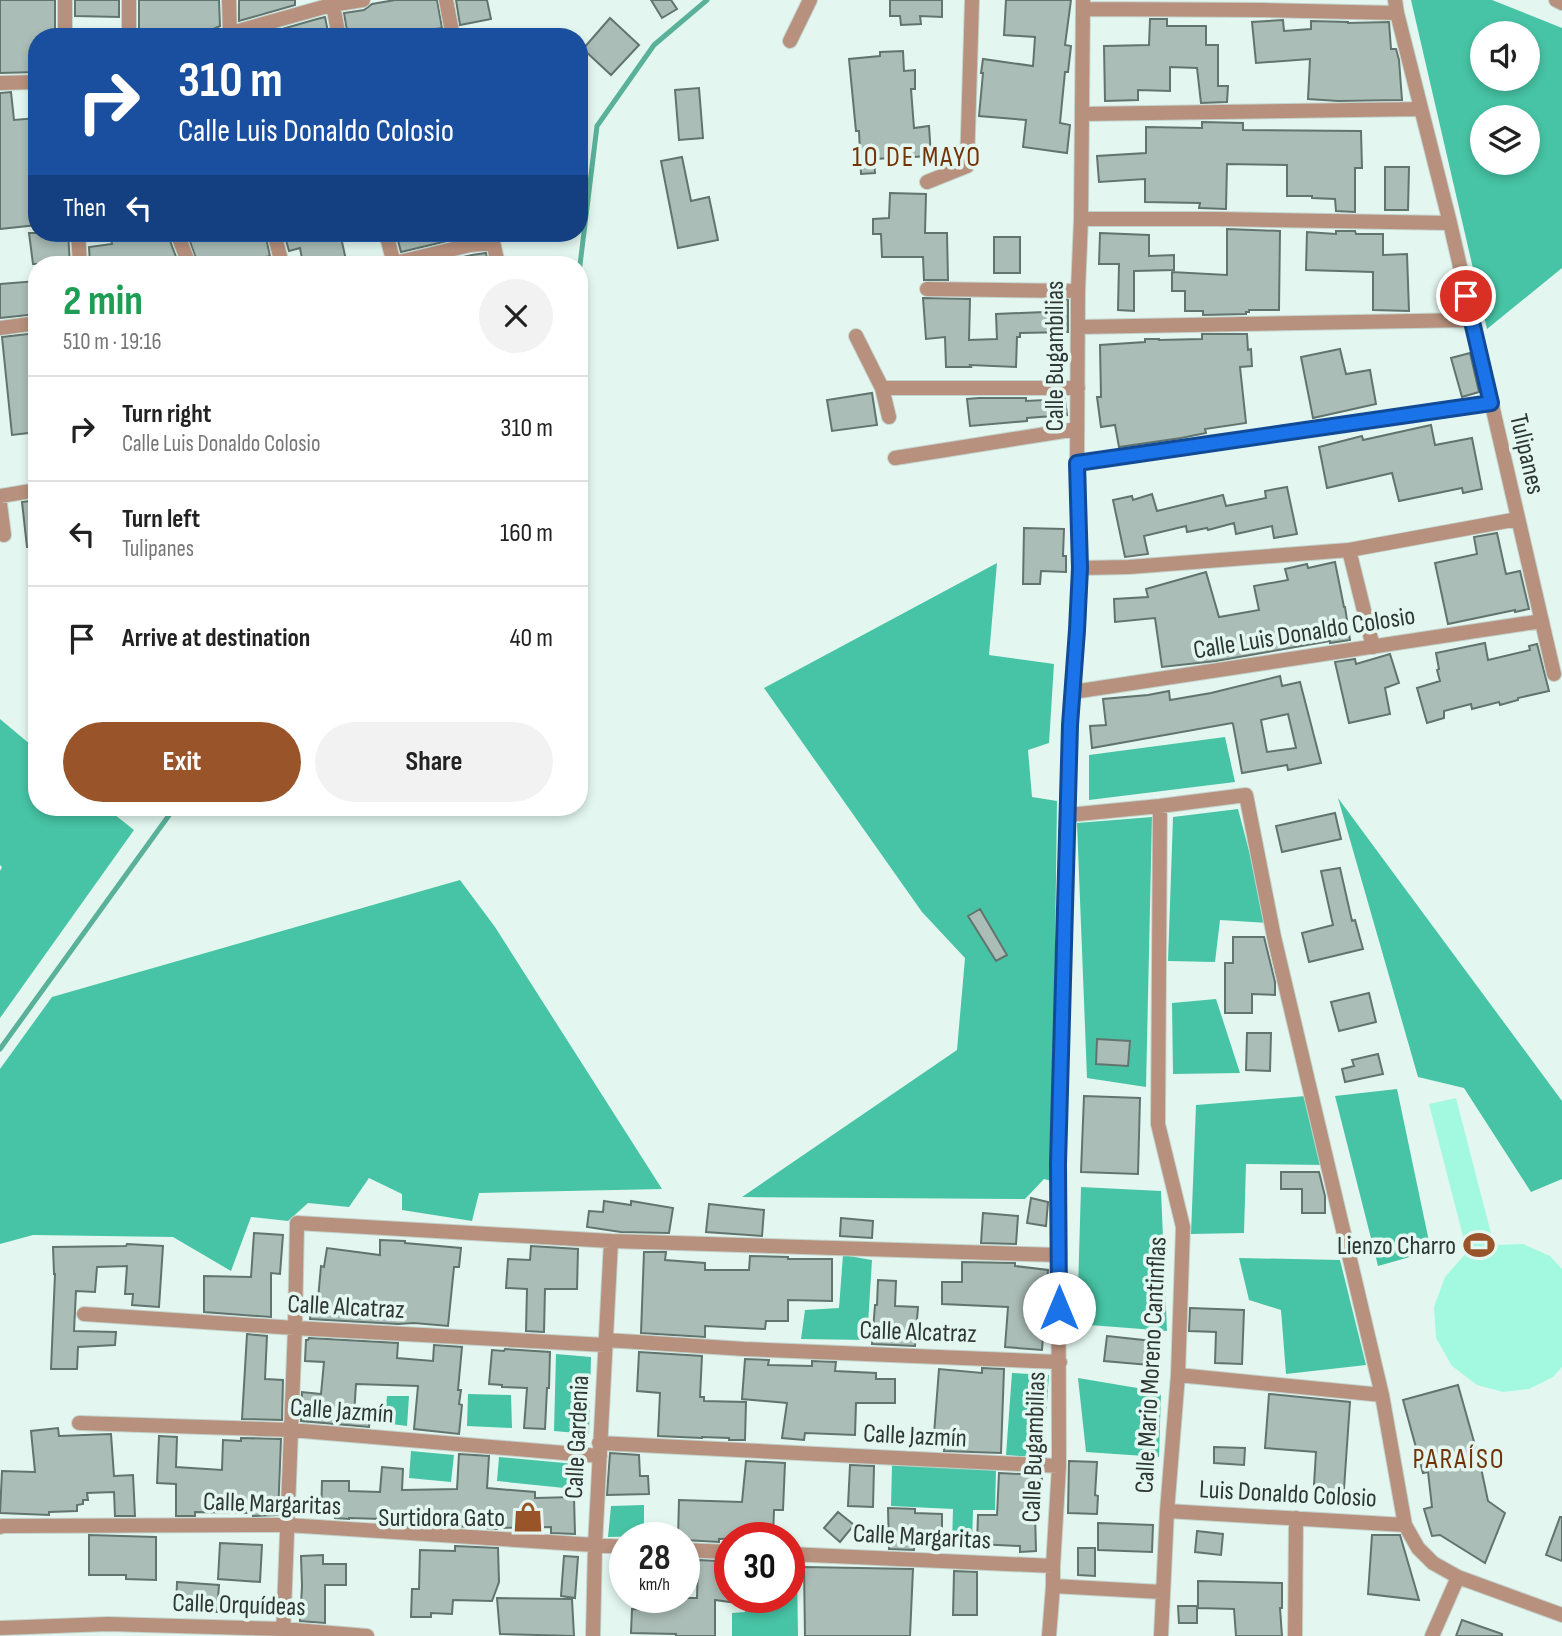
<!DOCTYPE html>
<meta charset="utf-8">
<style>
:root{--surface:#fff;--page:#f2f2f2;--text:#222;--muted:#767676;--line:#e0e0e0;--accent:#99542a}
body{margin:0;font-family:"Sofia Sans Condensed",sans-serif;background:var(--page);color:var(--text);height:100vh;display:flex;flex-direction:column;font-size:26px;white-space:nowrap}
*{box-sizing:border-box;margin:0}
p{font-size:23px;color:var(--muted)}
.icon{flex:none;width:38px;height:38px;fill:none;stroke:currentColor;stroke-width:2;stroke-linecap:round;stroke-linejoin:round}
.map{position:relative;flex:1;overflow:hidden}
.drawer{position:absolute;left:28px;top:256px;width:560px;height:560px;display:flex;flex-direction:column;background:var(--surface);border-radius:28px;box-shadow:0 4px 10px #0003}
.drawer>*{flex:none}
.banner{position:absolute;left:28px;top:28px;width:560px;height:214px;border-radius:28px;box-shadow:0 4px 10px #0003;background:#1a4fa0;color:#fff;overflow:hidden}
.fabs{position:absolute;left:1470px;top:21px;display:grid;gap:14px}
.fabs a{display:grid;place-items:center;width:70px;height:70px;border-radius:50%;background:var(--surface);box-shadow:0 4px 10px #0003;font-size:35px}
.speed{position:absolute;left:609px;top:1522px;display:flex;gap:14px;font-size:35px;font-weight:700;text-align:center}
.speed>*{display:grid;place-content:center;width:91px;height:91px;border-radius:50%;background:var(--surface);box-shadow:0 4px 10px #0003;line-height:1}
.speed small{font-size:18px;font-weight:400}
.speed .limit{border:10px solid #d22;background:#fff;color:#111}
.pin{position:absolute;display:grid;place-items:center;width:60px;height:60px;color:#fff;margin:-30px;border:4px solid #fff;border-radius:50%;box-shadow:0 2px 7px #0007}
.me{position:absolute;width:77px;margin:-38px;rotate:0deg;stroke-linejoin:round;filter:drop-shadow(0 0 5px #0008)}
.turn{display:flex;align-items:center;gap:24px;height:147px;padding:0 35px;font-size:32px}
.turn .icon{width:91px;height:91px;stroke-width:2.5}
.turn b{display:block;font-size:49px;line-height:60px}
.then{display:flex;align-items:center;height:66px;padding:0 35px;background:#0003;gap:14px;font-size:26px}
.round{display:grid;place-items:center;flex:none;width:74px;height:74px;border-radius:37px;background:var(--page)}
.summary{display:flex;align-items:center;justify-content:space-between;height:119px;padding:0 35px}
h1{font-size:42px;font-weight:700;line-height:52px;color:#1e9e55}
.cta{display:flex;gap:14px;margin-top:auto;padding:14px 35px}
.cta a{flex:1;height:80px;border-radius:42px;background:var(--accent);color:#fff;font-size:28px;font-weight:700;line-height:80px;text-align:center}
.cta a+a{background:var(--page);color:var(--text)}
ul{padding:0;list-style:none}
li{display:flex;align-items:center;gap:21px;height:105px;padding:0 35px;border-top:2px solid var(--line)}
li div{flex:1}
li b{display:block;font-size:26px}
li em{font-style:normal}
.map>svg:first-child{display:block}
.green{fill:#a2f9df}
.forest{fill:#47c4a5;fill-rule:evenodd}
.lines{fill:none;stroke-linecap:round;stroke-linejoin:round}
.stream{stroke:#5ab19a;stroke-width:5}
.building{fill:#aabdb6;stroke:#62746e;stroke-width:2;fill-rule:evenodd}
.minor-casing{stroke:#c3d4ce;stroke-width:16}
.minor{stroke:#b7917d;stroke-width:14}
.route-casing{stroke:#114b97;stroke-width:18}
.route{stroke:#1a73e8;stroke-width:12}
.labels{text-anchor:middle;stroke-width:7;stroke-linejoin:round;paint-order:stroke}
.street-label{font-size:26px;fill:#2f3734;stroke:#e3f7f0}
.poi-label{font-size:26px;fill:#2f3734;stroke:#e3f7f0;text-anchor:end}
.neighbourhood-label{font-size:28px;letter-spacing:2px;fill:#713409;stroke:#e3f7f0}
</style>
<div class="map">
<svg width="1562" height="1636" viewBox="0 0 1562 1636">
<rect width="100%" height="100%" fill="#e3f7f0"/>
<!-- green -->
<path class="green" d="M1456 1098 1494 1245 1523 1244 1550 1256 1562 1269V1367L1553 1377 1529 1389 1503 1392 1477 1385 1452 1366 1436 1338 1434 1307 1445 1277 1467 1252 1429 1104Z"/>
<!-- forest -->
<path class="forest" d="M1411 0H1492L1562 28V268L1487 329ZM1482 33H1528V79H1482ZM1482 117H1528V163H1482Z
M997 563 989 655 1054 664 1049 743 1028 750 1032 797 1057 801 1052 1181 1044 1179 1025 1199 742 1197 957 1050 965 958 922 912 764 688Z
M0 719 37 750V807H105L134 830 0 1018V871L2 867 0 865Z
M1225 737 1235 782 1089 800V755Z
M1338 798 1562 1101V1179L1531 1192 1464 1088 1418 1077Z
M1238 809 1268 923 1220 920 1215 962 1168 961 1173 817Z
M1152 817 1146 1087 1087 1078 1077 823Z
M460 880 495 927 662 1189 479 1193 472 1221 402 1210V1194L369 1178 349 1207 308 1203 288 1221 251 1217 231 1271 173 1237 33 1235 0 1244V1069L52 997Z
M1216 999 1240 1073 1173 1074 1172 1003Z
M1397 1089 1431 1251 1378 1266 1335 1096Z
M1306 1096 1324 1165 1246 1164 1244 1233 1191 1234 1196 1105Z
M1081 1187 1161 1191 1167 1331 1077 1324Z
M843 1255 872 1260 867 1340 801 1339 805 1310 839 1308Z
M1239 1258 1340 1260 1366 1365 1286 1374 1281 1310 1249 1300Z
M556 1354 591 1357 589 1434 554 1431Z
M1012 1373 1049 1375 1043 1458 1006 1455Z
M1078 1378 1161 1392 1159 1457 1086 1452Z
M468 1394 511 1395 512 1428 467 1426Z
M387 1396H409L407 1426 384 1423Z
M411 1451 454 1455 451 1482 409 1478Z
M499 1457 586 1465 584 1490 497 1481Z
M892 1465 996 1469 995 1510H973L972 1545 952 1544 953 1509 891 1506Z
M644 1505V1536L608 1537 611 1506Z
M789 1570H797L798 1636H732V1613L745 1612 746 1598H789Z"/>
<g class="lines">
<!-- stream -->
<path class="stream" d="M579 273 597 126 654 45 707 0
M0 1049 175 807"/>
</g>
<!-- building -->
<path class="building" d="M0 0H55V37H37V72L0 73Z
M75 0H119V17L75 16Z
M139 0H219L220 26 211 30 208 37H139Z
M239 0H295V5L239 21Z
M395 0H437L442 28 435 29 436 31 415 37H348L344 13 364 10 372 4Z
M456 0H487L491 19 460 25Z
M651 0H671L677 9 662 18Z
M890 0H942V17L920 16 921 24 901 25 900 16H890Z
M1006 0H1071L1065 45 1071 46 1068 72H1065L1060 123 1070 125 1067 153 1023 147 1026 120 979 116 983 73H981L983 59 1033 66 1035 37 1004 35Z
M325 17 329 37H254L317 19Z
M610 18 639 45 611 75 583 49Z
M1150 19H1167V26H1206V45H1218V86H1228L1227 102 1201 103 1197 68 1170 67V91L1138 90V100L1105 101 1104 46 1149 45Z
M1283 20 1284 31 1311 29V21L1348 22V23L1389 22 1391 49H1396L1399 60 1402 100 1338 101 1308 99 1310 59 1256 63 1252 22Z
M903 51 904 71 915 70V89H911L914 128 929 126 931 156 874 159 875 173 861 174 859 131H856L849 59 880 56V52Z
M699 88 703 138 679 140 675 90Z
M11 92 14 120 37 118V225L0 229V93Z
M1202 122 1243 123V130L1361 131 1362 168H1355V212L1336 211 1335 199 1312 198V196H1287V165L1227 164 1226 209 1199 208 1200 203 1145 202V179L1099 182 1097 156 1146 153V127L1202 128Z
M682 157 691 201 709 197 718 240 678 248 661 161Z
M1385 167H1409L1408 210H1385Z
M890 193 926 194 925 233H947L948 280H924L923 257H882L881 234H873V219L889 218Z
M1227 229 1280 231 1279 310H1249V312H1246V314L1203 315V311H1185V291H1172V272L1227 275Z
M1336 231H1355L1356 234H1383V255L1407 254 1409 311 1373 310V272L1306 270 1307 232 1336 234Z
M29 233H68L70 264H33Z
M110 233H167L178 262 156 264H90L89 247 112 244Z
M187 233H265L270 256 265 257 267 264H198Z
M284 233H340L346 260 326 264H303L300 248 289 251Z
M396 233H479V235L468 236 401 252Z
M1100 233 1149 235V256L1174 255V270L1134 271V311L1118 310 1119 264H1099Z
M994 237H1020V273H994Z
M486 253 488 264H431L472 255Z
M37 281V314L0 318V284Z
M923 298 970 299 969 340 997 339 996 314 1044 312V300H1068V332L1020 333V337H1017L1016 367 970 365 971 367H946L945 337 926 339Z
M37 333V432L12 435 2 337Z
M1202 334H1247L1248 350 1251 349 1252 366 1240 367 1246 423 1205 429 1206 433 1181 438 1119 447 1115 425 1101 427 1097 397H1101L1100 345 1145 342V339H1159V340L1202 339Z
M1340 349 1346 374 1370 370 1376 404 1313 418 1301 357Z
M1470 353 1479 392 1462 397 1451 358Z
M872 393 877 425 832 431 827 400Z
M979 398H1026V401L1065 399 1067 415 1027 418V421L970 426 967 399Z
M1431 425 1435 445 1472 438 1482 489 1463 493 1462 488 1399 501 1392 473 1327 488 1319 447 1362 436 1363 440Z
M1287 487 1297 534 1274 538 1272 526 1236 534 1234 523 1208 530 1207 528 1187 532 1186 526 1144 536 1148 554 1125 557 1113 500 1132 496 1133 500 1152 494 1157 511 1223 495 1226 506 1266 498 1265 491Z
M37 500V547H27L22 502Z
M1024 528 1064 529 1063 556H1066V572L1041 571 1040 584H1023Z
M1497 533 1506 574 1520 571 1529 609 1515 612V610L1448 624 1435 563 1477 554 1474 537Z
M1335 562 1344 607H1345L1350 640 1330 643V641L1216 661 1162 667 1155 618 1115 622 1114 599 1148 597 1146 589 1206 572 1219 617 1259 610 1254 586 1288 580 1285 569 1307 564 1308 568Z
M1485 643 1488 660 1530 650 1529 646 1537 644 1549 691 1518 698V700L1500 705 1499 702 1472 709 1471 704 1444 711V718L1427 723 1417 688 1440 681 1437 670 1439 669 1436 653Z
M1390 654 1399 683 1385 688 1390 714 1349 723 1335 662 1355 659 1356 664Z
M1280 676 1282 686 1300 682 1321 763 1288 770 1287 765 1242 773 1233 724 1232 723 1092 748 1090 726 1106 725 1103 699 1148 695 1169 691 1170 700 1211 693ZM1288 714 1296 748 1267 752 1261 720Z
M1335 813 1341 839 1282 852 1276 826Z
M1340 868 1352 921 1355 920 1363 949 1309 962 1302 933 1333 925 1321 871Z
M980 909 1007 955 996 961 968 916Z
M1233 937H1264L1275 982V995L1252 994V1013H1225V963H1233Z
M1369 993 1376 1022 1339 1031 1331 1002Z
M1247 1033H1271L1270 1071 1246 1070Z
M1097 1039 1130 1041 1128 1066 1096 1064Z
M1378 1054 1383 1074 1345 1082 1342 1069 1354 1066 1352 1060Z
M1084 1096 1140 1098 1138 1174 1081 1172Z
M1281 1172H1319L1325 1196V1213H1302V1189H1281Z
M1031 1198 1048 1202 1046 1226 1027 1223Z
M604 1201 631 1205V1201L673 1208 669 1233 621 1232 587 1227 589 1211 603 1212Z
M709 1204 764 1210 762 1236 706 1232Z
M983 1213 1018 1216 1016 1244 981 1243Z
M841 1218 873 1221 872 1238 840 1236Z
M254 1233 283 1235 280 1274 271 1273V1317L204 1312V1276L251 1277Z
M380 1240 405 1241V1243L461 1248 459 1267H454L448 1326 414 1323 398 1324 310 1319 312 1299H318L321 1266 324 1267 327 1248 380 1255Z
M127 1244 163 1246 159 1307 132 1305 133 1294H125L127 1266 97 1267 95 1292 76 1291 74 1331 116 1332 115 1345 78 1347 77 1369H51L55 1274H54L53 1247 126 1246Z
M531 1246 578 1249 577 1289H545L544 1332 526 1331 527 1289 506 1288 508 1259 530 1260Z
M644 1252H666L665 1260 705 1263V1270H749L750 1256 788 1257V1259H832V1301L788 1300V1321H766L765 1329 705 1326V1337L641 1333Z
M962 1262 1015 1263V1266L1048 1270 1042 1350 1005 1347 1008 1307 942 1304V1282H962Z
M878 1280 896 1281 895 1306 918 1307 915 1346 872 1344 875 1305H877Z
M1190 1308 1244 1310 1242 1364 1215 1363 1216 1332 1189 1331Z
M247 1334 267 1336 265 1379 283 1380 282 1420 242 1419Z
M1107 1336 1152 1341 1149 1365 1104 1361Z
M309 1338 398 1343 397 1358 433 1361 434 1345 462 1347 458 1390H461L459 1404 462 1405 459 1434 414 1429 418 1386 356 1384 354 1415 370 1416 369 1427 301 1421 302 1392 321 1394 324 1362 305 1361 306 1340H308Z
M505 1349 550 1352 549 1388H547L545 1429 524 1428 527 1388 502 1387V1385L489 1384 492 1350 504 1351Z
M639 1352 702 1356 700 1397H704V1401L746 1402 745 1440H729V1438L702 1437V1438L658 1436 660 1393 637 1391Z
M745 1359 769 1360 768 1365 812 1366V1361L836 1362 835 1371 876 1373V1379H895V1403H856L855 1435 805 1433 804 1440 782 1438 787 1403 742 1399Z
M982 1368 1004 1369 1001 1453 944 1451 945 1435 934 1434 939 1369 982 1373Z
M1458 1385 1480 1463 1488 1501 1505 1513 1485 1563 1440 1535 1432 1536 1424 1509 1432 1507 1428 1472 1423 1473 1403 1400Z
M1269 1394 1350 1402 1343 1503 1313 1501 1316 1452 1265 1448Z
M58 1428 59 1436 111 1434 114 1476 133 1475 135 1516H115L114 1492 87 1493 88 1500H83V1504L77 1505V1511L49 1512V1515L0 1513 2 1471 35 1472 31 1431Z
M159 1436 177 1437 176 1467 222 1470 223 1440 241 1441V1438L281 1439 278 1515 253 1516V1513L195 1512V1516H176V1484L157 1483Z
M1214 1447 1245 1448 1244 1465 1214 1463Z
M610 1453 639 1455 640 1476H648L649 1494 607 1495Z
M459 1454 489 1456 487 1488 535 1492V1498L574 1497 575 1534 551 1533V1527L497 1528V1529L456 1526 457 1513 396 1514 395 1522 381 1521V1519L349 1518V1519L335 1518V1516H321L322 1481H349V1491L380 1492 382 1467 403 1469 402 1490 457 1489Z
M746 1461 785 1463 783 1510H774L773 1537 719 1539V1542L684 1540V1538H678L679 1500 742 1502Z
M1069 1461 1097 1462 1095 1495 1098 1496 1097 1514 1068 1513Z
M850 1465 874 1466 873 1507 848 1506Z
M999 1473 1042 1475 1040 1513H1035L1036 1551 1020 1552V1546L977 1544 978 1515H997Z
M888 1508 915 1509V1513L942 1514V1545H914V1550L889 1549Z
M838 1512 854 1525 840 1542 824 1528Z
M1560 1517H1562V1561L1546 1555Z
M1098 1523 1153 1525 1152 1552 1098 1550Z
M1197 1531 1223 1534 1221 1555 1195 1552Z
M89 1535 156 1537V1580L126 1579V1575H89Z
M1372 1535H1400L1419 1600 1368 1594Z
M220 1543 262 1545 260 1582 218 1579Z
M455 1546 498 1548 499 1582 492 1601 453 1600 452 1614 431 1613V1617H411L412 1589H419L420 1550 455 1551Z
M1078 1548H1095V1576L1078 1575Z
M323 1555V1564H346V1585H325V1623L300 1621 302 1586 301 1556Z
M564 1556 578 1557 575 1598 561 1596Z
M698 1560 718 1561 717 1577 730 1579V1602L715 1600V1636H676V1634L631 1633 632 1609 652 1610 653 1598H697Z
M804 1567 913 1569 910 1636H805Z
M954 1571 977 1572V1615H953Z
M1198 1581 1282 1583V1608H1280L1282 1636H1236L1234 1609 1198 1608Z
M177 1582 219 1585 217 1612 176 1610Z
M497 1598 572 1599 574 1636 500 1634Z
M1178 1606H1197V1623H1179Z
M1462 1620 1502 1634V1636H1456Z"/>
<g class="lines">
<!-- minor casing -->
<g class="minor-casing">
<path id="minor" d="M65 0V37
M229 0 230 37
M332 0 339 37
M446 0 453 37
M1395 0 1397 13 1450 223 1554 674
M1556 0 1562 3
M1083 9 1264 10 1397 13
M129 37V0
M217 37 331 5 363 0
M790 41 810 0
M0 83 37 82
M1082 114 1421 109
M927 182 967 166 972 0
M1081 219H1217L1450 223
M78 233 80 264
M177 233 189 264
M274 233 282 264
M386 233 394 264
M491 233 498 264
M391 264 470 245 493 243
M927 289 1078 291
M1078 327 1471 320
M0 328 37 323
M856 336 882 388 889 417
M882 388H1078
M895 458 1077 429
M1077 463 1491 403
M0 496 37 490
M0 504 4 535
M1349 550 1373 647
M1080 568 1129 567 1349 550 1518 519
M1073 692 1542 621
M1160 806 1158 1124 1183 1227 1178 1375 1167 1511 1161 1636
M1068 815 1160 806 1246 795 1274 937 1382 1395 1405 1525 1418 1548 1433 1563 1458 1577 1562 1615
M84 1314 295 1328 606 1345
M606 1340 744 1349 1060 1362
M1178 1375 1382 1395
M79 1423 291 1430 600 1456
M599 1443 1059 1466
M1167 1511 1405 1525
M0 1527 2 1526 287 1525 625 1547
M684 1550 730 1552
M789 1554 1053 1566
M1053 1586 1162 1592
M0 1628 108 1624 283 1629 367 1636
M283 1636 295 1328 297 1223 611 1241 1059 1255
M593 1636 595 1546 611 1241
M1049 1636 1053 1586V1566L1059 1466 1058 1164 1070 725 1078 630 1080 568 1077 463 1078 291 1081 219 1083 0
M1295 1636 1296 1518
M1432 1636 1458 1577"/>
</g>
<!-- minor -->
<use href="#minor" class="minor"/>
</g>
<g class="lines">
<!-- route casing -->
<g class="route-casing">
<path id="route" d="M1059 1308 1058 1164 1070 725 1077 630 1080 568 1077 463 1491 403 1466 296"/>
</g>
<!-- route -->
<use href="#route" class="route"/>
</g>
<!-- icons -->
<defs>
<g id="stadium-bare" transform="scale(2.415)"><path d="M0-5a6.5 5 0 1 0 0 10a6.5 5 0 1 0 0-10ZM-3.5-1.8h7v3.6h-7Z" fill="#99542a" stroke="#e3f7f0" stroke-width="2.5" paint-order="stroke"/></g>
<g id="shop-bare" transform="scale(2.415)"><path d="M-5-2.5h2.3a2.7 3.5 0 0 1 5.4 0H5L5.5 6h-11ZM-1.5-2.5h3a1.5 2.3 0 0 0-3 0Z" fill="#99542a" stroke="#e3f7f0" stroke-width="2.5" paint-order="stroke"/></g>
</defs>
<g fill-rule="evenodd">
<use href="#stadium-bare" x="1479" y="1245"/>
<use href="#shop-bare" x="528" y="1517"/>
</g>
<g class="labels">
<!-- street labels -->
<g class="street-label">
<text transform="translate(1054 356) rotate(-90)" y="9">Calle Bugambilias</text>
<text transform="translate(1528 454) rotate(77)" y="9">Tulipanes</text>
<text transform="translate(1304 632) rotate(-9)" y="9">Calle Luis Donaldo Colosio</text>
<text transform="translate(346 1306) rotate(3)" y="9">Calle Alcatraz</text>
<text transform="translate(918 1331) rotate(2)" y="9">Calle Alcatraz</text>
<text transform="translate(1150 1365) rotate(-87)" y="9">Calle Mario Moreno Cantinflas</text>
<text transform="translate(342 1410) rotate(4)" y="9">Calle Jazmín</text>
<text transform="translate(915 1435) rotate(3)" y="9">Calle Jazmín</text>
<text transform="translate(576 1437) rotate(-87)" y="9">Calle Gardenia</text>
<text transform="translate(1033 1447) rotate(-88)" y="9">Calle Bugambilias</text>
<text transform="translate(1288 1493) rotate(3)" y="9">Luis Donaldo Colosio</text>
<text transform="translate(272 1503) rotate(2)" y="9">Calle Margaritas</text>
<text transform="translate(922 1536) rotate(3)" y="9">Calle Margaritas</text>
<text transform="translate(239 1604) rotate(2)" y="9">Calle Orquídeas</text>
</g>
<!-- poi labels -->
<g class="poi-label">
<text x="1456" y="1254">Lienzo Charro</text>
<text x="505" y="1526">Surtidora Gato</text>
</g>
<!-- neighbourhood labels -->
<g class="neighbourhood-label">
<text x="917" y="166">1O DE MAYO</text>
<text x="1459" y="1468">PARAÍSO</text>
</g>
</g>
</svg>
<div class="fabs">
<a><svg class="icon" aria-label="sound" viewBox="0 0 24 24"><path d="M4 9h4l5-4v14l-5-4H4zM17 9q2 3 0 6"/></svg></a>
<a><svg class="icon" aria-label="layers" viewBox="0 0 24 24"><path d="M12 4l9 5-9 5-9-5zM3 14l9 5 9-5"/></svg></a>
</div>
<div class="speed"><div>28<small>km/h</small></div><div class="limit">30</div></div>
<div class="pin" style="left:1466px;top:296px;background:#d93025"><svg class="icon" aria-label="arrive" viewBox="0 0 24 24"><path d="M6 21V4h12l-3 4 3 4H6"/></svg></div>
<svg class="me" style="left:1059px;top:1308px" viewBox="-20 -20 40 40"><circle r="19" fill="#fff"/><path d="M0-13L10 11 0 6-10 11z" fill="#1a73e8"/></svg>
<div class="banner">
<div class="turn"><svg class="icon" aria-label="right" viewBox="0 0 24 24"><path d="M7 20v-9h11M14 6l5 5-5 5"/></svg><div><b>310 m</b>Calle Luis Donaldo Colosio</div></div>
<div class="then">Then<svg class="icon" aria-label="left" viewBox="0 0 24 24"><path d="M17 20v-9H6M10 6l-5 5 5 5"/></svg></div>
</div>
<section class="drawer">
<div class="summary"><div><h1>2 min</h1><p>510 m · 19:16</p></div><a class="round"><svg class="icon" aria-label="close" viewBox="0 0 24 24"><path d="M6 6l12 12M18 6L6 18"/></svg></a></div>
<ul>
<li><svg class="icon" aria-label="right" viewBox="0 0 24 24"><path d="M7 20v-9h11M14 6l5 5-5 5"/></svg><div><b>Turn right</b><p>Calle Luis Donaldo Colosio</p></div><em>310 m</em></li>
<li><svg class="icon" aria-label="left" viewBox="0 0 24 24"><path d="M17 20v-9H6M10 6l-5 5 5 5"/></svg><div><b>Turn left</b><p>Tulipanes</p></div><em>160 m</em></li>
<li><svg class="icon" aria-label="arrive" viewBox="0 0 24 24"><path d="M6 21V4h12l-3 4 3 4H6"/></svg><div><b>Arrive at destination</b></div><em>40 m</em></li>
</ul>
<div class="cta"><a>Exit</a><a>Share</a></div>
</section>
</div>
